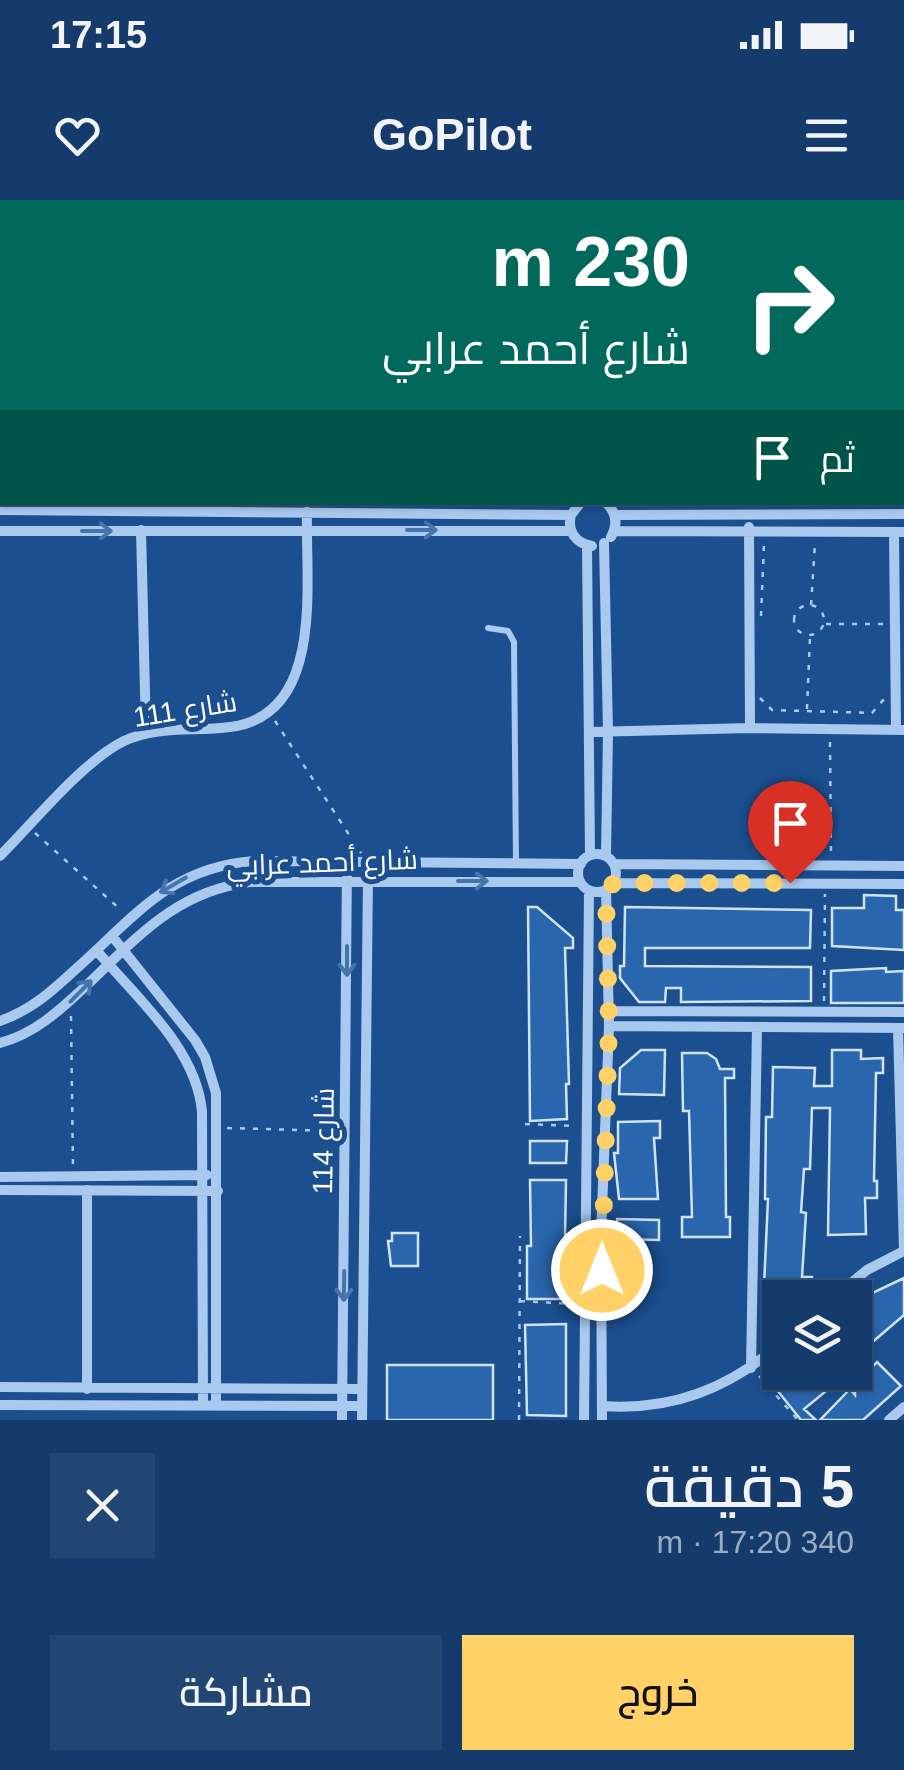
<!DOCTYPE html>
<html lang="ar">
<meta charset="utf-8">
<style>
:root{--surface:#143b6b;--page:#214673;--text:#f1f3f6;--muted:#9dadc1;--line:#33557e;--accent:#ffd166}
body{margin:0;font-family:Helvetica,Cairo,sans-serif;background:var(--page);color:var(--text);direction:rtl;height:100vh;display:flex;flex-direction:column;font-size:38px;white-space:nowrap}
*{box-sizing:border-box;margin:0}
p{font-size:32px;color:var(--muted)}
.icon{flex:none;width:55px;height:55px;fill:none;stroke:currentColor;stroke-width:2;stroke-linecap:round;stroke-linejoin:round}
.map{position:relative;height:1220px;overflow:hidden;direction:ltr}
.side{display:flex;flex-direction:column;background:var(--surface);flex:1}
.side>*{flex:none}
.guide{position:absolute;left:0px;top:0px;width:905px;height:305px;box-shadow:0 2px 8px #0004,0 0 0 2px var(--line);direction:rtl;background:#00695c;color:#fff;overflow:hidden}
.tools{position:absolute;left:762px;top:1080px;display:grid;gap:20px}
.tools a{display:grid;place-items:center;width:110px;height:110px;border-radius:0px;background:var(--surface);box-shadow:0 2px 8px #0004,0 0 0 2px var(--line);font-size:50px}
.pin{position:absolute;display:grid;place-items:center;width:85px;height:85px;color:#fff;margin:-102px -42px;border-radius:50% 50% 50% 0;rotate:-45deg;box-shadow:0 0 10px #0007}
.pin .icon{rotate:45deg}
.me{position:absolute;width:110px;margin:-55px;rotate:0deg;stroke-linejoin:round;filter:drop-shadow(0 0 8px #0008)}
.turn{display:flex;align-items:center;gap:35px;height:210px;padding:0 50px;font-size:45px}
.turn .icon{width:130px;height:130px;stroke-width:2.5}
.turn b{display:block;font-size:70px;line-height:85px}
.then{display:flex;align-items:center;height:95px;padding:0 50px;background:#0003;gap:20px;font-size:38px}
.round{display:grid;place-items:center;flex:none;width:105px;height:105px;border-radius:0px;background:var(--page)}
.head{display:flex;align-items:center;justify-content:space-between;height:170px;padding:0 50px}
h1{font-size:60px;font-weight:600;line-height:75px}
.button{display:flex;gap:20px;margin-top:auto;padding:20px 50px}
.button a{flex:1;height:115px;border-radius:0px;background:var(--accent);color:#111;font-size:40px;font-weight:600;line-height:115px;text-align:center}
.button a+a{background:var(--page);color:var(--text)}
.status{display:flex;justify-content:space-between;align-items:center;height:70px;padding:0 50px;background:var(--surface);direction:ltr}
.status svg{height:28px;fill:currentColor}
header{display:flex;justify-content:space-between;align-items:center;height:130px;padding:0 50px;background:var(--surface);font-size:45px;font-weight:600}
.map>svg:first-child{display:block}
.building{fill:#2a66ad;stroke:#cfe3fa;stroke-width:2.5}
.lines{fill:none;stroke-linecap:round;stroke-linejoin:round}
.path{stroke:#a9c9ee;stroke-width:2.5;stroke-dasharray:5 8;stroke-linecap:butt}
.service{stroke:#a9c9ee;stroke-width:6}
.minor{stroke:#a9c9ee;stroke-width:10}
.tertiary{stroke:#a9c9ee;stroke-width:15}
.trunk{stroke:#f8faff;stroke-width:20}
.oneway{stroke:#4674ac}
.route{stroke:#ffd166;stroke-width:18;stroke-dasharray:0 32.4}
.labels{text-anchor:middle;stroke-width:10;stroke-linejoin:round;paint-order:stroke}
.street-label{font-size:28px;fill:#fff;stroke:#1b4f8f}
</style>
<div class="status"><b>17:15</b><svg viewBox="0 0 49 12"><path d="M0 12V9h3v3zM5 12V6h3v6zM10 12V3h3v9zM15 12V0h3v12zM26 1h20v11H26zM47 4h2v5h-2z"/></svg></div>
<header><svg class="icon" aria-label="menu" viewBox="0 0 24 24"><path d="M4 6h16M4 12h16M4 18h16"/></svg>GoPilot<svg class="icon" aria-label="heart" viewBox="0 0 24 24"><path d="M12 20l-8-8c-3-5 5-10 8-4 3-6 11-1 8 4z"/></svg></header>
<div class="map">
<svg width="904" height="1220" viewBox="0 0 904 1220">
<rect width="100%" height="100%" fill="#1b4f8f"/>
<!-- building -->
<path class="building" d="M864 695 896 696V710H904V750L832 746V708H864Z
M528 707H537L573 738V748H565L569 884H566L567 919 530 921Z
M625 707 811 710 810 748H645V766L811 767V801L681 802V788H666L665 802H639L620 778V766H624Z
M886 768V772L904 771V803H831V771Z
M641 850H665L664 895 619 894 620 868Z
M832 850H861V859L883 858V873H876L874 981H877V998H865L866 1034 828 1035 830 908H812L810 969H804L801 1012 806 1013 802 1077H812V1088L804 1094 780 1095 779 1092H770L764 1086 768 999H765L766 917H772L773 867 815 868 814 886H832Z
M682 853H707L716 859 720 869H734V878H725L726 1017H730V1037H682V1017H692L689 911H683Z
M660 921V938H654L658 999H619L614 953H618V922Z
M530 941H567L566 963H530Z
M530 980H566L564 1099H527V1046H531Z
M617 1019 659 1020V1040L617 1039Z
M392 1033H418V1066H391L388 1041H392Z
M904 1078V1115L855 1157V1106L868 1095Z
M566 1124V1216L527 1215 525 1125Z
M877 1162 901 1186 863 1220H820L850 1189 855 1195V1184Z
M387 1165H493V1220H387Z
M788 1172H837L842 1178 804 1209 816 1220H801L773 1185Z"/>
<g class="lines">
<!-- path -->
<path class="path" d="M794 420a15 15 0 1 1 30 0a15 15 0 1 1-30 0Z
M811 405 815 344
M761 416 764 344
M826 424H883
M760 498 772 510 872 513 885 498
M807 509 810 437
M275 521 361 653
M830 542 831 654
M35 633 122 711
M824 801 825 694
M71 816 73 968
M525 924 576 926
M227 928 334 931
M520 1101 575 1104
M759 1176 798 1220
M519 1220 520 1036"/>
<!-- service -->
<path class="service" d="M488 428 508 431 514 442 516 663"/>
<!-- minor -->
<path class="minor" d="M0 169H2
M0 186H2
M581 302 571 315C567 331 575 343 592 346
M605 302C617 312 618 324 611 337
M0 310 571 315
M615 315 904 314
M749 327 750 528
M141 330 146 533
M0 331H571
M614 331 904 332
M894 332 896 530
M604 343 608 532 606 656
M587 345 590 655
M590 532 750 528 904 530
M578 673a19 19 0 1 1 38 0a19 19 0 1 1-38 0Z
M0 656C33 623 83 561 124 541 158 525 194 532 230 527 326 515 305 382 307 312
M615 664 904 666
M614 683 904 684
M112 736 195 840 205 857 216 893V1204
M97 751C136 797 197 849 202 912L203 1205
M609 811 904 812
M0 821C32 810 53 790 77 768 135 716 171 667 254 661L581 664
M609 826 904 828
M898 828 904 1051
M0 843C37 833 62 808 89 783 139 735 178 691 250 682H580
M0 977 207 975
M0 990 218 991
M87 990V1189
M833 1098 867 1070 904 1051
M751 1168 757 827
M0 1187 362 1189
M0 1205 362 1206
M602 1206C671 1211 728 1189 780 1144
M342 1220 347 663
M362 1220 368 676
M584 1220 589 691
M602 1220 601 1036 609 826 606 690
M889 1220 904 1207"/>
<!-- tertiary -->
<path class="tertiary" d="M0 61H2"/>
<!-- trunk -->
<path class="trunk" d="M18 0V2
M845 0 904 1
M73 2 74 0
M0 34H2
M902 38H904"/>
</g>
<!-- one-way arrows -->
<defs><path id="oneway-shaft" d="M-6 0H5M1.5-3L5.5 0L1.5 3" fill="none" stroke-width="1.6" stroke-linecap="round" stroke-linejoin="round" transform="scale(2.5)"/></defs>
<g class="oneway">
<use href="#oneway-shaft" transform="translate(422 330)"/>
<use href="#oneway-shaft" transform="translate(97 331)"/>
<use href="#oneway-shaft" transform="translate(473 681)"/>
<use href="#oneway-shaft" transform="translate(173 685) rotate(150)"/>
<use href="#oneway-shaft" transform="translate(347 761) rotate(90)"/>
<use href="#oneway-shaft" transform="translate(81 791) rotate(-45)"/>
<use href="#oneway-shaft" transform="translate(344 1086) rotate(91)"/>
</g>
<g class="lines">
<!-- route -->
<path class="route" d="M602 1070 609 826 606 690 614 683H790"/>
</g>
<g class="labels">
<!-- street labels -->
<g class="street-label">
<text transform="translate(185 509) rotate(-9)" y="10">شارع 111</text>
<text transform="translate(322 662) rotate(-2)" y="10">شارع أحمد عرابي</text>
<text transform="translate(323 941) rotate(-89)" y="10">شارع 114</text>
</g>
</g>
</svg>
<div class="tools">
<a><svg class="icon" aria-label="layers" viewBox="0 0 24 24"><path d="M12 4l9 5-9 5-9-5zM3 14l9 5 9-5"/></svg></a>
</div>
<div class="pin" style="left:790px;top:683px;background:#d93025"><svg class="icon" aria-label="arrive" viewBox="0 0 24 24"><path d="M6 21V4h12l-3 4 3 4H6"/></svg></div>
<svg class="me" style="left:602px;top:1070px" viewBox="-20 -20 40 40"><circle r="17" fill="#ffd166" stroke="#fff" stroke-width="3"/><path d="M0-11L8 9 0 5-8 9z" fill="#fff"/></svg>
<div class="guide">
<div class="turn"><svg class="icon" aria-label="right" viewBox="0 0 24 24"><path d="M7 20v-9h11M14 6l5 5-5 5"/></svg><div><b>230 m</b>شارع أحمد عرابي</div></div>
<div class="then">ثم<svg class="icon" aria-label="arrive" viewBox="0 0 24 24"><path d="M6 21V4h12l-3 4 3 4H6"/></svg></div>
</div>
</div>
<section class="side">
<div class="head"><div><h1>5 دقيقة</h1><p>340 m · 17:20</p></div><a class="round"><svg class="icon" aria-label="close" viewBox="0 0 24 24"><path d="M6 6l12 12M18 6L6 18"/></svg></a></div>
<div class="button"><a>خروج</a><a>مشاركة</a></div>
</section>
